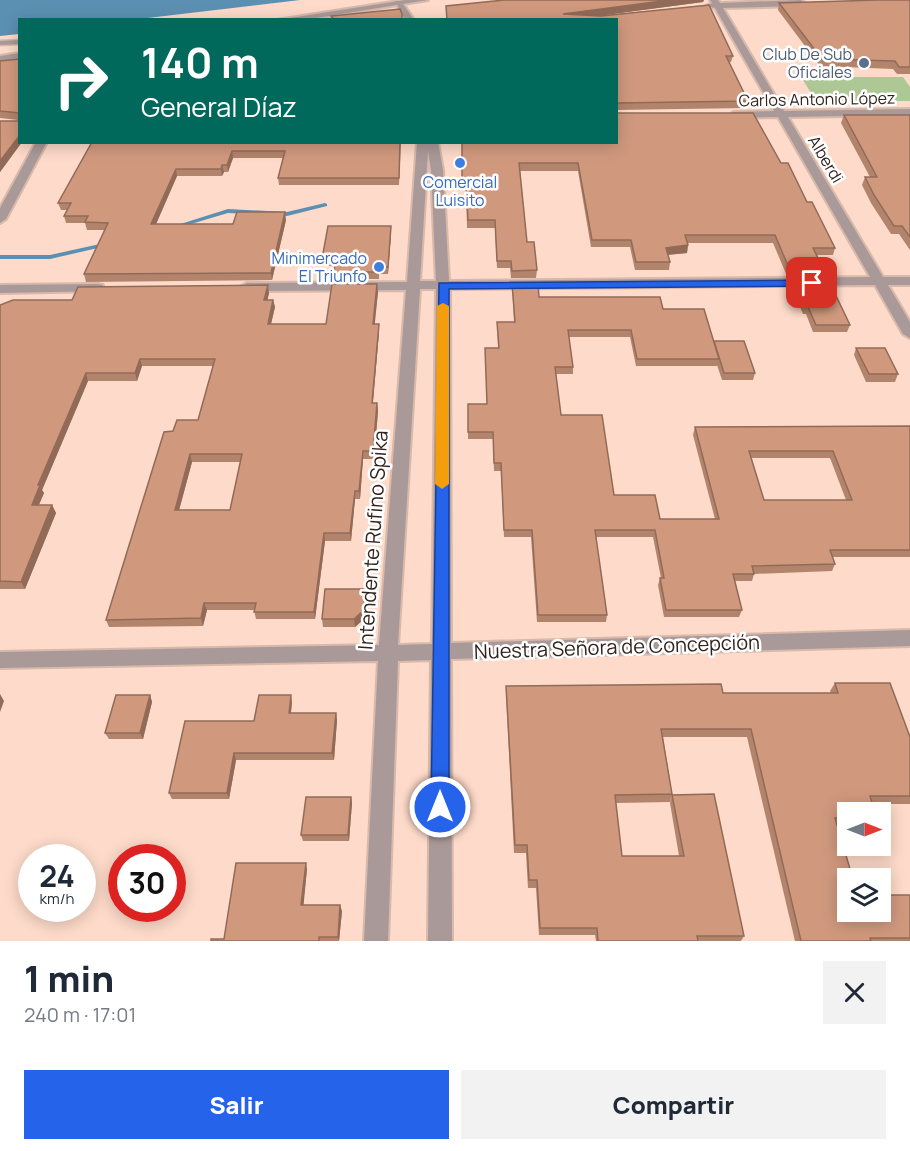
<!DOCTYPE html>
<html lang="es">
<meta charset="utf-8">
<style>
:root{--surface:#fff;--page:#f2f2f3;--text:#1f2937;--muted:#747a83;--accent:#2563eb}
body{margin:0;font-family:Manrope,sans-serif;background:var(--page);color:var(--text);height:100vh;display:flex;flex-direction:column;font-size:22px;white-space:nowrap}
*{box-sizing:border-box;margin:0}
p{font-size:20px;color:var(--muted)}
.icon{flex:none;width:33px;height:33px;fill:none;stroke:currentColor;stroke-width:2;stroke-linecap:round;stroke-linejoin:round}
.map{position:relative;height:941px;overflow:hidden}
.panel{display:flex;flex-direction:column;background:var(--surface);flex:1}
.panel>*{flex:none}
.guide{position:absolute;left:18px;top:18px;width:600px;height:126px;border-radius:0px;box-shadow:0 3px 15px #0003;background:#00695c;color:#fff;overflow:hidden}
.needle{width:39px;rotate:90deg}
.fabs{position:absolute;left:837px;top:802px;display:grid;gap:12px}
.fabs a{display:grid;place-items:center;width:54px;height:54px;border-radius:0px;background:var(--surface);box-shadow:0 3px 15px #0003;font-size:30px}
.speed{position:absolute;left:18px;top:844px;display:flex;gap:12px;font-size:30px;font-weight:700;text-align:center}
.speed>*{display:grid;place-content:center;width:78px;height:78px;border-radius:50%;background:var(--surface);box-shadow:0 3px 15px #0003;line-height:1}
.speed small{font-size:15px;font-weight:400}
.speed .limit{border:9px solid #d22;background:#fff;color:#111}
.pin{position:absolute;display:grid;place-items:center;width:51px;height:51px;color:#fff;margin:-26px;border-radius:12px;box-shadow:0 3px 9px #0006}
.me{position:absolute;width:66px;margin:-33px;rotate:0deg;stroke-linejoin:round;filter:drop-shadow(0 0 4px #0008)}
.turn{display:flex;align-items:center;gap:21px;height:126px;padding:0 24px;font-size:27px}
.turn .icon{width:78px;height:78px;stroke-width:2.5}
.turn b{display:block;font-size:42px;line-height:51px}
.round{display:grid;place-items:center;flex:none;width:63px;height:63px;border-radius:0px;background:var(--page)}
.overview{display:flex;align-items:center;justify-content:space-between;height:102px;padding:0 24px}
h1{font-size:36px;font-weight:800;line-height:45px}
.cta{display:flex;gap:12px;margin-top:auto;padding:12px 24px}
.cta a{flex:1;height:69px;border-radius:0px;background:var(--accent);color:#fff;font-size:24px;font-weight:800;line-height:69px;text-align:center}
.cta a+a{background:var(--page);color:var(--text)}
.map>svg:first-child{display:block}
.green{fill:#adc795}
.water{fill:#5c90b2}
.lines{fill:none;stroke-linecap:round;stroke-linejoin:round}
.stream{fill:#5c90b2;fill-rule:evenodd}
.service-casing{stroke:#d8b9aa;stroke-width:3}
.minor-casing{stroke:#d8b9aa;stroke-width:4}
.tertiary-casing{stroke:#d8b9aa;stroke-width:4}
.service{fill:#a99;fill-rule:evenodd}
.minor{fill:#a99;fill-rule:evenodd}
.tertiary{fill:#a99;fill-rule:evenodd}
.wall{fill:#b3846c;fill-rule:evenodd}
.shaded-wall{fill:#926b58}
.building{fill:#d0997e;stroke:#926b58;stroke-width:1.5;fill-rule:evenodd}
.route{fill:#2563eb;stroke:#184099;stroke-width:1.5}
.slow{fill:#f59e0b}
.service-dot{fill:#5c6f8a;stroke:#fff;stroke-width:2}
.shop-dot{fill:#3f7fe0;stroke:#fff;stroke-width:2}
.labels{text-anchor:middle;stroke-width:5;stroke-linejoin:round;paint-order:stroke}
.far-service-label{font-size:16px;fill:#4e5e75;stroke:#fff;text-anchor:end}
.far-street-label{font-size:16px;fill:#31241e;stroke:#fff}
.far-shop-label{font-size:16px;fill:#366cbe;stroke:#fff}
.street-label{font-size:20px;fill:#31241e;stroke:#fff}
</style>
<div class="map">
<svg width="910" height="941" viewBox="0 0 910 941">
<rect width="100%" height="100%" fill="#fddac9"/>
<!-- green -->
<path class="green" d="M801 77H903L910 87V101H816Z"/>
<!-- water -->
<path class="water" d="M0 0H300L139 19 20 20 19 34 0 36Z"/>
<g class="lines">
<!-- stream -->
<path class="stream" d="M325 203 327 204V206L287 216 228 213 174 229 171 227 228 209 287 212Z
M109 242 112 244 111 245 50 259H0V255H50Z"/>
<!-- service casing -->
<g class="service-casing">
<path id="service" d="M20 40V44L0 45V41Z"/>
</g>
<!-- minor casing -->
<g class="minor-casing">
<path id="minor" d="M710 0H718L720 3 801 0 805 3 801 6 723 8 784 111 910 109V115L788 117 883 277H910V285H888L910 322V338L903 334 875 285 450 289 451 643 910 630V646L451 659 452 941H428L431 660 398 661 388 941H364L378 661 0 668V652L379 645 406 290 247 291 240 287 247 283 407 282 417 142H438L443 170 449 281 870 277 778 117 734 118 729 115 734 112 774 111 715 8 706 6 712 3ZM428 151 431 170 436 281H420ZM420 289H436L432 644 398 645Z
M395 1H401L414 20H405Z
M36 142H47L6 219 0 223V208Z
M98 284 103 285V291L0 293V285Z"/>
</g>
<!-- tertiary casing -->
<g class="tertiary-casing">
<path id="tertiary" d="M405 0H428L304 20H277Z
M20 53V59L0 62V56Z"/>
</g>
<!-- service -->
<use href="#service" class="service"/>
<!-- minor -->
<use href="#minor" class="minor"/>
<!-- tertiary -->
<use href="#tertiary" class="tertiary"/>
</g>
<!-- wall -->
<path class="wall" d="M502 0H704L703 2 596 16 709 5 733 56 731 62H729L748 101 746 108 616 110V20H447L446 6 502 1Z
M910 0V74H897L893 69 820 66 778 10 779 3Z
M20 59V142H22L0 172V121H18V120L0 118V61Z
M844 115H910V250L899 234H891L871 203 862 185 865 177H870L841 123Z
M92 142H401L399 185H279L278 178 283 158H233L228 172H224L222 176H177L156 224H233L286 220 272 280 86 282 84 274 105 230H87L85 223H66L64 216 67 210H61L58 203Z
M462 142 781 163 807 202 835 248 833 255H817L823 268 821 275 787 276 773 243H688L687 253 668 255 670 262 669 270H635L630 247H591L578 171H520L527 242 537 270 536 278H511L510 268H497L495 228H467L466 189H462Z
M391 226V233L388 274H379V279H335L334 272 335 266H323L322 259Z
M794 281 850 325 847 332H813L806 314H803L792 288Z
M512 283 539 297 663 309 714 341 755 373 753 380H722L717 365V366H636L630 337H569L573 367V374H556L561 415 614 495 660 519H715L693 435 695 427 910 426V557H832L835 564 832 571 754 574 752 581H735L742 610 739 617H664L658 585 660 578H661L653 537H596L607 615 606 622H537L531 537H504L501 471H494L493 439H468V404H487L485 348H498L497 322H514ZM751 458H830L846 500H764Z
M377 284 378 292 374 324 379 332 373 403H377L378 411 374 459H363L360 499H355L351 541H325L315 619H256L254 610H207L203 626 109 627 106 620 173 431 198 420 213 366H142L137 381H88L42 490 44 493 39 505H52L56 513 25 589H0V305L72 300 269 293 267 300H273L275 307 271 324H326ZM192 462H241L230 510H179Z
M856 348 898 374 895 382H866L854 355Z
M365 589 366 596 365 618 355 627H323L322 619Z
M835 683 910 737V804H872L848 813V825H838L848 912 910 895V941H795L747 737H663L672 794 670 802 616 803 622 856H679L670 803 672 795 744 936 741 941H596L595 935H539L536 888H528L526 853H514L506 694V686L723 693H831L830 691Z
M150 695 152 702 143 739H109L105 733Z
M292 702 291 713H336L337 720 334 760H236L229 799H172L169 793 254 721Z
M351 797 352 803 349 841H303L301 835Z
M307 869 303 905 342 911 339 941H211L224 939Z"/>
<!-- shaded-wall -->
<path class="shaded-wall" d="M670 0H704L703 2 568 20 563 14Z
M20 135V142H22L0 172V161Z
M232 151 233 158 228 172 227 165Z
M222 165 224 172 222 176 221 169Z
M176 169 177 176 153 231 151 224Z
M285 212 286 220 272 280 271 273Z
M391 226V233L388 274V267Z
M688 245 687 253 665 255 666 248Z
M377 284 378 292 374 332 373 324Z
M268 285 269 293 266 307 264 300Z
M273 300 275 307 269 332 268 324Z
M379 324V332L372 411V403Z
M140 359 142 366 137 381 135 373Z
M86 373 88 381 42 490 44 493 35 513 32 505 38 485Z
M377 403 378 411 374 459 373 451Z
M363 451V459L360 499 359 491Z
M190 454 192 462 177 518 175 510Z
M355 491V499L351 541 350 533Z
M52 505 56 513 25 589 21 582Z
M324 533 325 541 315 619 314 612Z
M365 589 366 596 365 618 355 627 354 619Z
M204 603 207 610 203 626 201 618Z
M0 694 4 701 0 712Z
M150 695 152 702 143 739 140 733Z
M291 695 292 702 290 720 289 713Z
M336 713 337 720 334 760 332 753Z
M234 753 236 760 229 799 227 793Z
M351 797 352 803 349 841 348 835Z
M306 863 307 869 303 911 301 905Z
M340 905 342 911 339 941 338 937Z"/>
<!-- building -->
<path class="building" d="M504 0H670L563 14 601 16 709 5 733 56H726L748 101 617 103 616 105V20H447L446 6Z
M878 0H910V67H899L895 61 822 59 779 3Z
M400 9 402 14V20H334L331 16Z
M20 59V113L0 111V61Z
M616 113H753L781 163H788L807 202H812L835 248H813L823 268H789L775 235H685L688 245 666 248 670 262H636L631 240H592L578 163H519L527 242H534L537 270 512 271 511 261H497L495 220H468L466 182H462V142H616Z
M20 114V135L0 161V121H18Z
M844 115H910V237L902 226H894L874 195 865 177H877Z
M92 142H400L399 178H278L285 151H232L227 165H222L221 169H176L151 224H233L237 212H285L271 273 84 274 108 223 85 222 88 216H64L71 203H58Z
M328 226H391L388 267H379L378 272H334L336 259H322Z
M794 281H829L850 325H816L808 307H805Z
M512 283H538L539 297H660L663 309H704L719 359H637L631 330H568L573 367H555L561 415H602L614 495H655L660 519H719L695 427 910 426V550H830L835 564 752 566 754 574H733L742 610H666L660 578H664L655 530H595L607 615H538L532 530H504L501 463H494L493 432H468V404H487L485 348H499L497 322H515ZM749 451H833L852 500H764Z
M332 284H377L373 324H379L372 403H377L373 451H363L359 491H355L350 533H324L314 612H254L256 603H204L201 618 106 620 164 432 173 431 177 420H198L215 359H140L135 373H86L38 485H40L32 505H52L21 582 0 581V305L13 300H72L78 287 268 285 264 300H273L268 324H326ZM190 454H242L230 510H175Z
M714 341H744L755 373H724Z
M856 348H885L898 374H869Z
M325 589H365L364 610 354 619H322Z
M835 683H890L910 737V796H870L875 813H848V818H835L853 879H848V912H880V895H910V938H870L871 941H801L751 729H661L672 794 615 795 622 856H684L672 795 714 794 744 936H697L698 941H598L597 928H540L537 880H529L527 845H515L506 686 721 684 723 693H838Z
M116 695H150L140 733H105Z
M259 695H291L289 713H336L332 753H234L227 793H169L185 721H254Z
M306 797H351L348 835H301Z
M236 863H306L301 905H340L338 937H319V941H211V939H224Z"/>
<!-- route -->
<path class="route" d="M812 280 816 281V286L449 289V807L446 814 440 816 433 814 431 807 439 283Z"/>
<!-- slow -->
<path class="slow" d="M443 303 449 306V484L442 489 435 484 437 306Z"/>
<!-- markers -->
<circle class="service-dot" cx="864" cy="63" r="6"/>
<g class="shop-dot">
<circle cx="460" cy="163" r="6"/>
<circle cx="379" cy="267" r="6"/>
</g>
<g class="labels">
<!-- far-service labels -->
<g class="far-service-label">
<text x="852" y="60">Club De Sub<tspan x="852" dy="18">Oficiales</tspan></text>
</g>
<!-- far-street labels -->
<g class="far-street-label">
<text transform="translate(817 99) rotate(-1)" y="6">Carlos Antonio López</text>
<text transform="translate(826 159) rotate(59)" y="6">Alberdi</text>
</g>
<!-- far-shop labels -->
<g class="far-shop-label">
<text x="460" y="188">Comercial<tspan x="460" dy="18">Luisito</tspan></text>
<text x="367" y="264" text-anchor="end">Minimercado<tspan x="367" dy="18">El Triunfo</tspan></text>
</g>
<!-- street labels -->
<g class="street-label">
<text transform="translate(373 540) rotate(-86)" y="7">Intendente Rufino Spika</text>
<text transform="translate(617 647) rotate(-2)" y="7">Nuestra Señora de Concepción</text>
</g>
</g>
</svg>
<div class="fabs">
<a><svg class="needle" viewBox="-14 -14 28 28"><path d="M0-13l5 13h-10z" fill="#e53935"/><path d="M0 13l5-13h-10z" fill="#747a83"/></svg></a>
<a><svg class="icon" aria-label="layers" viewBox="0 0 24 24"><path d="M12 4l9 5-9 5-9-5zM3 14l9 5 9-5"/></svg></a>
</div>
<div class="speed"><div>24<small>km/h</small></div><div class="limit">30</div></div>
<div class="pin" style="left:812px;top:283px;background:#d93025"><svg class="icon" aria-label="arrive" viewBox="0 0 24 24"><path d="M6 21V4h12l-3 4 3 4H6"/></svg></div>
<svg class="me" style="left:440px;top:807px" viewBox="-20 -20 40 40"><circle r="17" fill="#2563eb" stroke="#fff" stroke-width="3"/><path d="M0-11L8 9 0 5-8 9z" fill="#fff"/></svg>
<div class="guide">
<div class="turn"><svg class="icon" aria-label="right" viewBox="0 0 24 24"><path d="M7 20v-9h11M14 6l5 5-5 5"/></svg><div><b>140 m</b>General Díaz</div></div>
</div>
</div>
<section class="panel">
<div class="overview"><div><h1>1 min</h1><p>240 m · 17:01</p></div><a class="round"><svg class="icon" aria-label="close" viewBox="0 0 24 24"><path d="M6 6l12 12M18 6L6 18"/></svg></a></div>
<div class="cta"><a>Salir</a><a>Compartir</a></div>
</section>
